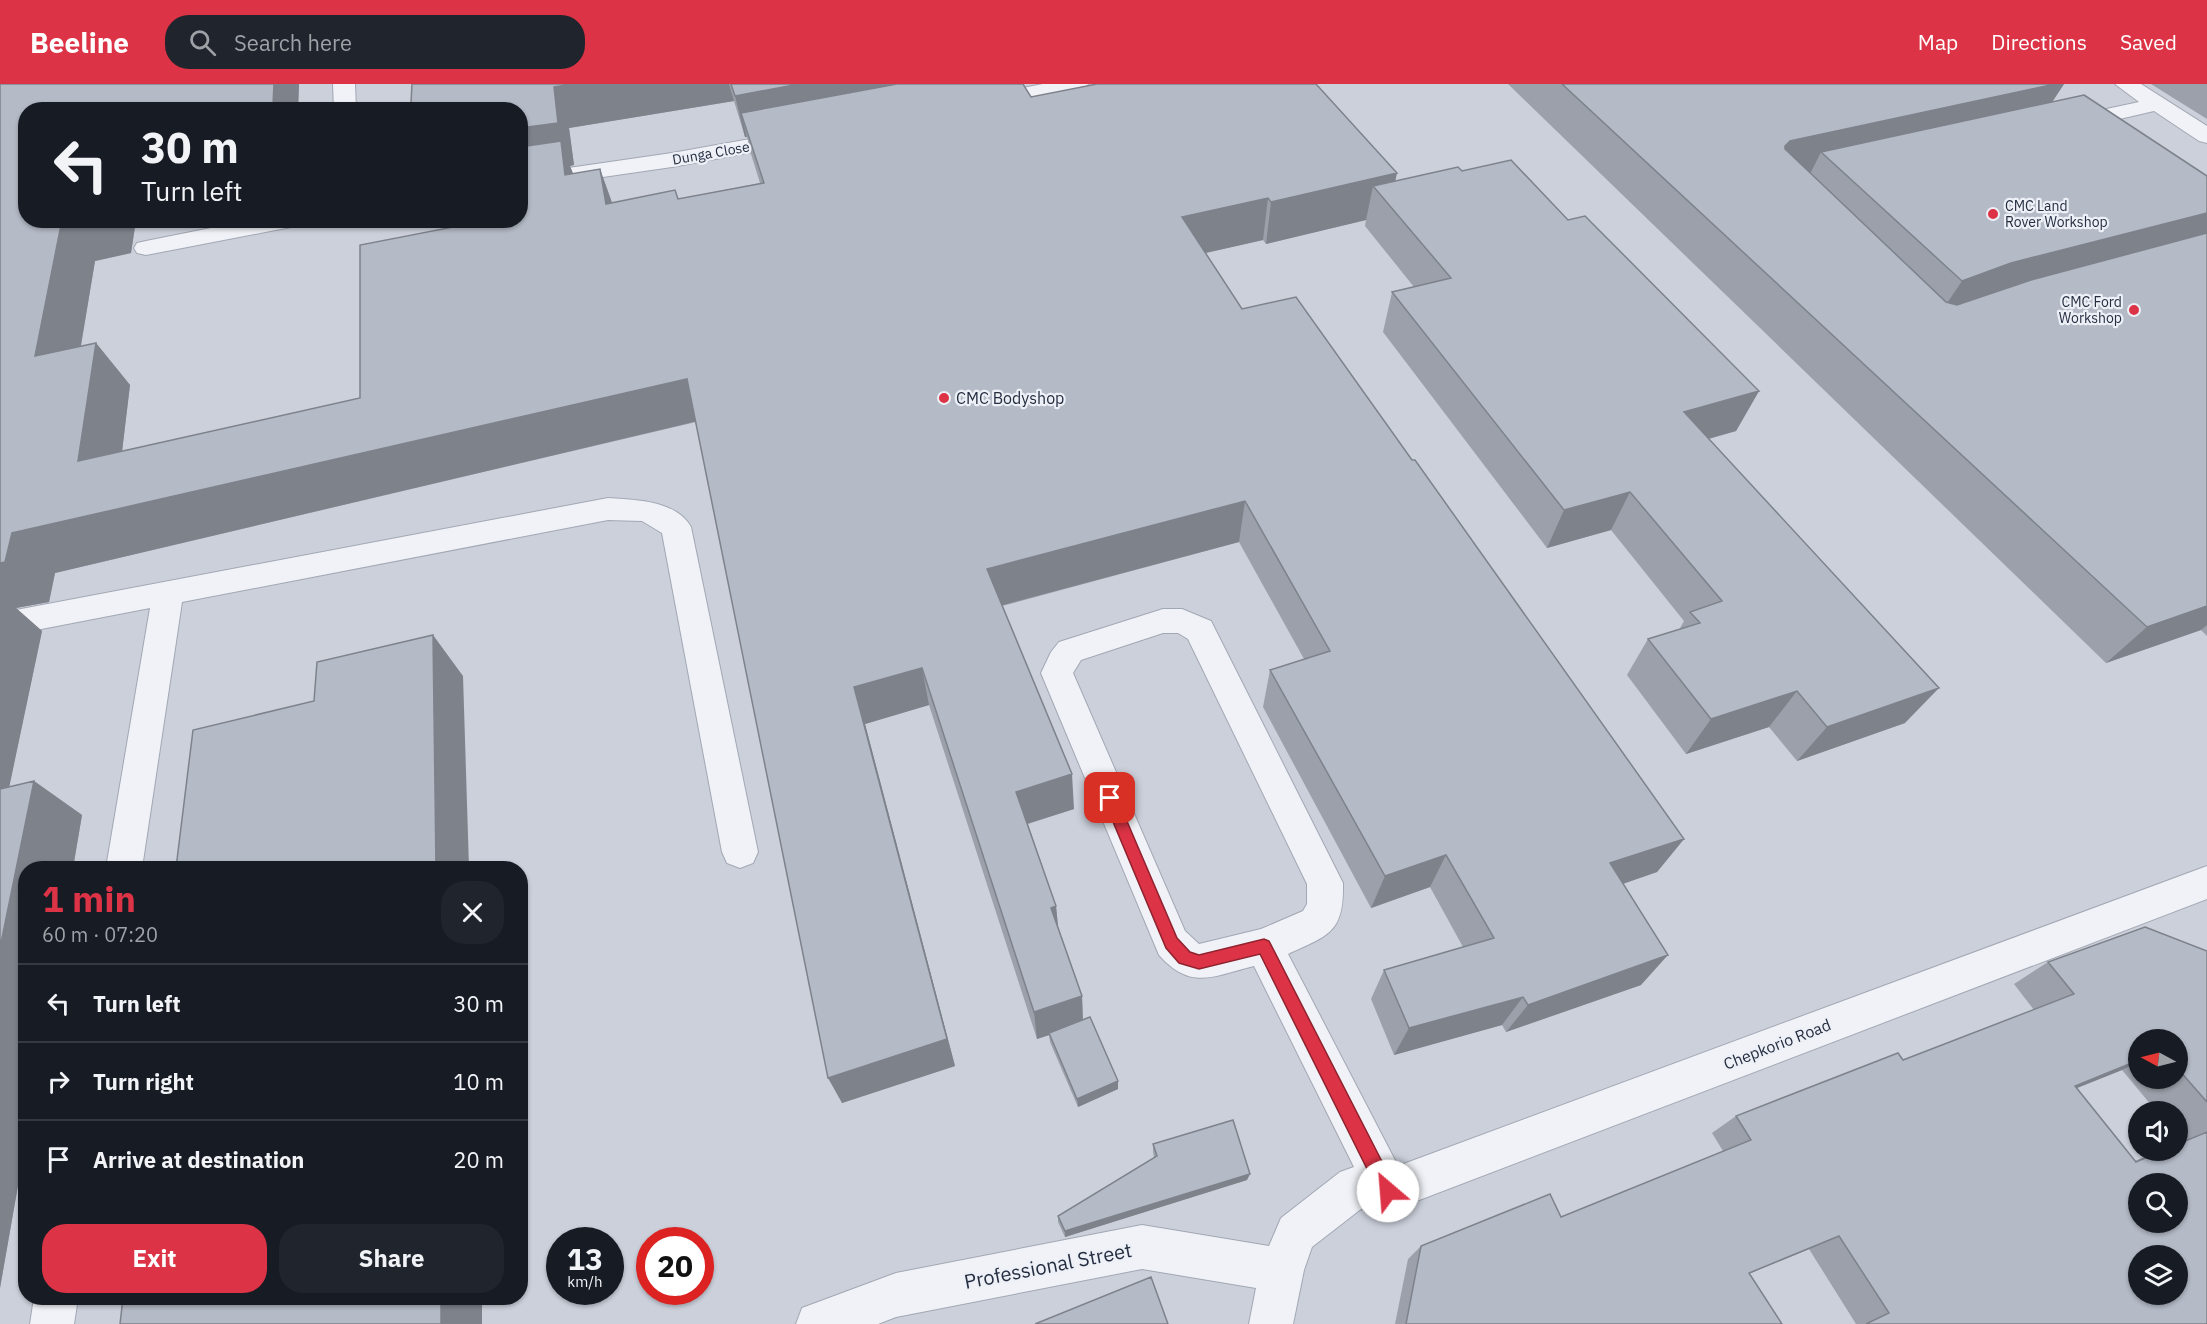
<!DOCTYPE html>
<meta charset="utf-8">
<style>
:root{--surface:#171b24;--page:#20242c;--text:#f1f3f6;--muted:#9ea1a6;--line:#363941;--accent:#dc3446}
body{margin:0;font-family:"IBM Plex Sans",sans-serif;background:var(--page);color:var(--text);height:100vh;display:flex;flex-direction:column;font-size:22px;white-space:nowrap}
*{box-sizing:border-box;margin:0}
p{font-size:20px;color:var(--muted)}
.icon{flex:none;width:33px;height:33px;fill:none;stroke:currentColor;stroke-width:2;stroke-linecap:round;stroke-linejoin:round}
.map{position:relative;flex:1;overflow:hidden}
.drawer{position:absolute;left:18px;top:777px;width:510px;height:444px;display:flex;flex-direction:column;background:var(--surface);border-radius:24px;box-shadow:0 2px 4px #0004}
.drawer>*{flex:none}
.hud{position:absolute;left:18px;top:18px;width:510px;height:126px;border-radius:24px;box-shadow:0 2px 4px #0004;background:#171b24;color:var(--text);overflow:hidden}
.needle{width:39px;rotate:277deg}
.tools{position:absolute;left:2128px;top:945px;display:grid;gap:12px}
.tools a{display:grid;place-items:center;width:60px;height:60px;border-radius:50%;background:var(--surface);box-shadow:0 2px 4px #0004;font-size:30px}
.speed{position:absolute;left:546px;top:1143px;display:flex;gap:12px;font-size:30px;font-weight:700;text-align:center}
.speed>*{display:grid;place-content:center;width:78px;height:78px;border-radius:50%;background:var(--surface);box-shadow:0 2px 4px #0004;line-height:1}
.speed small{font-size:15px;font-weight:400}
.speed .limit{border:9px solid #d22;background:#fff;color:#111}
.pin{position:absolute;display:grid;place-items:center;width:51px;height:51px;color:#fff;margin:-26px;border-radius:12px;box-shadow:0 3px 9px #0006}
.me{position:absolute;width:66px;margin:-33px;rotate:333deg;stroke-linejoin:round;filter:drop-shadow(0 0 4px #0008)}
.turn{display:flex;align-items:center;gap:21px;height:126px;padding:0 24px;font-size:27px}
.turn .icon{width:78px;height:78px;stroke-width:2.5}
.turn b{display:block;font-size:42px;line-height:51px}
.round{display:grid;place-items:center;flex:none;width:63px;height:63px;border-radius:24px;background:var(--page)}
.overview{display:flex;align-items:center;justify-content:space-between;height:102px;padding:0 24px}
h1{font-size:36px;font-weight:700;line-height:45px;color:var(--accent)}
.cta{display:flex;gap:12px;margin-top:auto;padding:12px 24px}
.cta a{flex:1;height:69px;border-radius:24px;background:var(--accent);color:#fff;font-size:24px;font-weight:700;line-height:69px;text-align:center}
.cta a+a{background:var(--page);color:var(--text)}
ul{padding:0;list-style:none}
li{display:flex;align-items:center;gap:18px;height:78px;padding:0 24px;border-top:2px solid var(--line)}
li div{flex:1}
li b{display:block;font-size:22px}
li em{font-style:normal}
header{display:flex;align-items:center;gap:36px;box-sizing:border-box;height:84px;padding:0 30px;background:var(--accent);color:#fff}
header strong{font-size:28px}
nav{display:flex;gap:33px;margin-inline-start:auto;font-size:21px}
.search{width:420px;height:54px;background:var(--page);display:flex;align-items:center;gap:15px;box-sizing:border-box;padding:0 21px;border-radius:24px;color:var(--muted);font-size:22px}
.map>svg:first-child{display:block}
.built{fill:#cbd0db;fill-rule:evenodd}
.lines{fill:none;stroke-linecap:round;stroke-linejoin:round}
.minor-casing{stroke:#a2a8b3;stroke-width:2}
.minor{fill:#f0f2f7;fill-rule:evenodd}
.wall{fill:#9ba0aa;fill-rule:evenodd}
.shaded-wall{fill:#7e828b}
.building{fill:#b4bac6;stroke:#7e828b;stroke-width:1.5;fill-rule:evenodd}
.route{fill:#dc3446;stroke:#8f222e;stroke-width:1.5}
.poi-dot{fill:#dc3446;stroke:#edf0f6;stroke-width:2}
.labels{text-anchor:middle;stroke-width:4.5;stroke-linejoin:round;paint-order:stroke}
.far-street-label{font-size:14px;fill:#252e41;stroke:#edf0f6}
.far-poi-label{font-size:14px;fill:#252e41;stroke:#edf0f6;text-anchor:start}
.poi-label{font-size:16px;fill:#252e41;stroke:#edf0f6;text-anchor:start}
.street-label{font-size:16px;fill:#252e41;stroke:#edf0f6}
.near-street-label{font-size:20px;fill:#252e41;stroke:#edf0f6}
</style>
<header>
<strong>Beeline</strong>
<div class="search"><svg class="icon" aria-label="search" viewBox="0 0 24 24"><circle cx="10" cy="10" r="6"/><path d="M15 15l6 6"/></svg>Search here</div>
<nav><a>Map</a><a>Directions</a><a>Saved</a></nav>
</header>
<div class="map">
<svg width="2207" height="1240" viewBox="0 0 2207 1240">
<rect width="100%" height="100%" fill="#dde1e9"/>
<!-- built -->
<path class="built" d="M0 0H2207V1240H0ZM26 26H520V136H26ZM26 784H520V1214H26ZM2139 956H2178V994H2139ZM2139 1028H2178V1066H2139ZM2139 1100H2178V1138H2139ZM560 1156H610V1208H560ZM650 1156H700V1208H650ZM2139 1172H2178V1210H2139Z"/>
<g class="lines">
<!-- minor casing -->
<g class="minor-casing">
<path id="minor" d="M333 0H355L356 26H334Z
M1043 0H1088L1085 5 1077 6 983 24 975 23 972 18 975 13Z
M2115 0H2141L2207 42V59L2199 57 2154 27 2068 47 2060 45 2057 40 2060 35 2139 18Z
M794 47 802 49 805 54 802 59 672 83 520 105V91L672 69Z
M251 136H303L299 141 291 143 146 171 137 169 134 164 137 159 146 157Z
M608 414C635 416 676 416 691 443L758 768 753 779 740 784 727 779 722 768 662 449 642 437 608 436 182 518 142 784H106L150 524 0 553V529Z
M1163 525H1182L1211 537 1343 799C1344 849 1329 851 1288 870L1398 1082 2207 782V815L1388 1128 1361 1125 1312 1163 1304 1186 1293 1240H1249L1256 1204 1142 1185 896 1233 878 1240H796L802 1224 896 1189 1142 1141 1269 1162 1281 1134 1340 1088 1354 1083 1254 882C1213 892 1191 907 1159 871L1041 589 1051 568 1059 558ZM1163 549H1178L1188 555 1307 800V820L1303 827 1261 845 1199 860 1185 847 1073 589 1081 576Z
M34 1214H78L74 1240H30Z"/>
</g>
<!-- minor -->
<use href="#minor" class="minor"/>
</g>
<!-- wall -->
<path class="wall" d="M0 0H299L298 26 26 136H136L131 169 95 177 81 262 96 259 130 301 122 367 360 314 474 139 520 26H414L411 19 412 0H1023L1031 13 1395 97 1462 87 1568 136 1759 307 1736 347 1709 355 1905 639 1797 677 1769 643 1686 670 1627 591 1648 555 1679 546 1684 537 1611 446 1547 464 1383 248 1392 208 1414 203 1365 142 1366 136 1266 160 1263 156 1205 169 1242 225 1412 376 1684 755 1657 788 1623 800 1641 901 1506 948 1502 941 1394 971 1371 915 1384 886 1463 863 1430 803 1371 824 1263 623 1270 586 1304 575 1239 458 1002 522 1074 725 1028 740 1056 822 1058 842 1082 912 1083 936 1118 1005 1078 1023 1050 958 1049 951 1037 955 929 621 865 640 955 982 842 1019 696 338 55 489 49 518 16 524 42 547 9 703 34 697 82 731 73 784H26V1056L0 1204ZM734 17 745 53H747L751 70 760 99 678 115 612 119 600 85 573 90 570 82 574 81 569 44Z
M1508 0H2064L2052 18 2207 92V552L2201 546 2106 579Z
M2151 0H2207V35Z
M2207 867V1240H1855H1856L1809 1165 1749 1189 1782 1240H1395L1408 1175 1421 1162 1561 1133 1723 1067 1712 1049 1736 1032 1903 976 2034 926 2014 900 2048 878ZM2139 956H2178V994H2139ZM2122 986 2157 1028H2178V1052L2183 1057 2178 1059V1066H2160L2135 1077 2077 1004Z
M1153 1060 1247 1096 1065 1153 1058 1138V1132L1154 1074 1153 1067Z"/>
<!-- shaded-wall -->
<path class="shaded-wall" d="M274 0H299L298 26H244Z
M573 0H729L734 17 569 44 574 81 570 82 577 99 520 89V44L554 3Z
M799 0H1003L741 29 747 53H745L735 12Z
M2055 0H2064L2039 38 1821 68 1811 88 1770 97 1785 62 1790 57Z
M600 85 615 127 606 120Z
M1397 89 1390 122 1373 102 1366 136 1266 160 1271 118Z
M1268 114 1263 156 1179 175 1182 133Z
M2207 129V160L1935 237 1962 197 2011 179Z
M62 136H136L131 169 95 177 72 314 35 272Z
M96 259 130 301 116 418 78 377Z
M687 295 702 336 55 489 49 518 16 524 42 547 0 747V479L12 449Z
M1759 307 1736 347 1664 367 1684 328Z
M1630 408 1611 446 1547 464 1564 426Z
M1245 417 1239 458 992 524 987 485Z
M2207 522V541L2201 546 2106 579 2147 543Z
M433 551 463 592 469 784H436Z
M922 584 929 621 865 640 955 982 842 1019 828 994 854 603Z
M1939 604 1905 639 1797 677 1827 643Z
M1797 607 1769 643 1686 670 1711 635Z
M1072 690 1074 725 1020 742 1016 708Z
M34 697 82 731 73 784H26V1056L0 1204V864Z
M1684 755 1657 788 1587 812 1610 779Z
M1446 771 1430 803 1371 824 1385 792Z
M1056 822 1059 853 1051 824Z
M1668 871 1641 901 1506 948 1528 921Z
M1082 912 1083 940 1037 955 1034 928Z
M1523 913 1502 941 1394 971 1409 944Z
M2139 976V978L2122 986 2037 1020 2075 1002Z
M1118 997V1005L1078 1023 1077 1015Z
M1250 1090 1247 1096 1065 1153V1147Z
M1839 1152 1809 1165 1722 1201 1749 1189Z
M441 1214H482V1240H441Z"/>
<!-- building -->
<path class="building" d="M0 0H274L273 21 244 26H26V136H62L35 272 96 259 78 377 360 314V161L474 139V136H520V63L561 57 565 91 600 85 606 120 675 106 678 115 764 99 741 29 897 0H1023L1031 13 1097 0H1316L1397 89 1271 118 1268 114 1182 133 1242 225 1296 213 1412 376H1415L1684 755 1610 779 1668 871 1528 921 1523 913 1409 944 1384 886 1494 854 1446 771 1385 792 1270 586 1330 567 1245 417 987 485 1072 690 1016 708 1056 822 1051 824 1082 912 1034 928 922 584 854 603 947 955 828 994 687 295 12 449 5 478 0 479Z
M412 0H573L554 3 558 39 520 44V26H439L411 19Z
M731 0H799L735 12Z
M1562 0H2055L1790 57 1785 62V65L1946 218 1957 221 2031 196 2207 149V522L2147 543Z
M2084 11 2207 92V129L2011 179 1962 197 1821 68Z
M1511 76 1568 136 1585 132 1759 307 1684 328 1939 604 1827 643 1797 607 1711 635 1648 555 1700 539 1690 528 1722 517 1630 408 1564 426 1392 208 1451 194 1373 102 1458 83 1462 87Z
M433 551 436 784H176L193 646 314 617 317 578Z
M34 697 0 864V705Z
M2145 843 2207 867V1018L2178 985V956H2139V976L2075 1002 2136 1078 2163 1066H2178V1060L2207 1048V1240H1866L1889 1229 1839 1152 1749 1189 1782 1240H1406L1421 1162 1550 1110 1561 1133 1751 1056 1736 1032 1898 969 1903 976 2074 910 2048 878ZM2139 1100H2178V1138H2139ZM2139 1172H2178V1210H2139Z
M1090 933 1118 997 1077 1015 1049 949Z
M1233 1036 1250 1090 1065 1147 1058 1132 1157 1072 1153 1060Z
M1151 1193 1168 1240H1035Z
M123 1214H441V1240H120Z"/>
<!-- route -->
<path class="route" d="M1110 708 1115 709 1117 714 1177 854 1190 868 1199 871 1264 855 1269 857 1394 1101 1396 1107 1394 1113 1388 1116 1381 1113 1260 870 1199 885 1179 879 1166 864 1103 714 1105 709Z"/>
<!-- markers -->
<g class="poi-dot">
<circle cx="1993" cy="130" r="6"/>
<circle cx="2134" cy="226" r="6"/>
<circle cx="944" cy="314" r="6"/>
</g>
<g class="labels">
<!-- far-street labels -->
<g class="far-street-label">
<text transform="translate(711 69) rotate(-10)" y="5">Dunga Close</text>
</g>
<!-- far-poi labels -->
<g class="far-poi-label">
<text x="2005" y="127">CMC Land<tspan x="2005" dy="16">Rover Workshop</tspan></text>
<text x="2122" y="223" text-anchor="end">CMC Ford<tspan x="2122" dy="16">Workshop</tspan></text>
</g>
<!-- poi labels -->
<g class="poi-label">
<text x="956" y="320">CMC Bodyshop</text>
</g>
<!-- street labels -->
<g class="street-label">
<text transform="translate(1777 960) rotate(-21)" y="6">Chepkorio Road</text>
</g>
<!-- near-street labels -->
<g class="near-street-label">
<text transform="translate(1048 1182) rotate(-11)" y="7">Professional Street</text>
</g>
</g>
</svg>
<div class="tools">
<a><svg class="needle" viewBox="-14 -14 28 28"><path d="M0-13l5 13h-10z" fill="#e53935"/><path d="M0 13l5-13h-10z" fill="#9ea1a6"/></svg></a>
<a><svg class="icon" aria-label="sound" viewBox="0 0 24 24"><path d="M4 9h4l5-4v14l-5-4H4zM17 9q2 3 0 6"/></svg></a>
<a><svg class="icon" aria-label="search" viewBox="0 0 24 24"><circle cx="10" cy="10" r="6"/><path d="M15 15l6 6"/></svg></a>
<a><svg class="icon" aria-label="layers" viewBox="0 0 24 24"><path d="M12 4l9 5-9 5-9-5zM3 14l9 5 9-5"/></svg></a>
</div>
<div class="speed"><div>13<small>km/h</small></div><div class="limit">20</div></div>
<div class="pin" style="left:1110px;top:714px;background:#d93025"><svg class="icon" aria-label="arrive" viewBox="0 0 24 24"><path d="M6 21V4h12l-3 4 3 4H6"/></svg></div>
<svg class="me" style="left:1388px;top:1107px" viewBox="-20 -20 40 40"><circle r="19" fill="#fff"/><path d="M0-13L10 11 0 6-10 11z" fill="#dc3446"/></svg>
<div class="hud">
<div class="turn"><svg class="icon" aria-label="left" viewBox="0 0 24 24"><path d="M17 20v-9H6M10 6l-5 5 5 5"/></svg><div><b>30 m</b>Turn left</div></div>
</div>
<section class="drawer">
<div class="overview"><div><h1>1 min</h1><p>60 m · 07:20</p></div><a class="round"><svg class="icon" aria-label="close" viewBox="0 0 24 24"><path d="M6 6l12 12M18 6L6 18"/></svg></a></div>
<ul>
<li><svg class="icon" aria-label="left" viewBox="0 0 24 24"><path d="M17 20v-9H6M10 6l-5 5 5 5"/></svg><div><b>Turn left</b></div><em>30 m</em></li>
<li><svg class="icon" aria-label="right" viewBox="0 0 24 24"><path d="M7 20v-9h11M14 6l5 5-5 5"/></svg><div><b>Turn right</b></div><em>10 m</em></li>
<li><svg class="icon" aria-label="arrive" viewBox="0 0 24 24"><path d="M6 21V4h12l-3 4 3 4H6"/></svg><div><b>Arrive at destination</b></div><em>20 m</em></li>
</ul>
<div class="cta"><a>Exit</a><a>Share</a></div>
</section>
</div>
